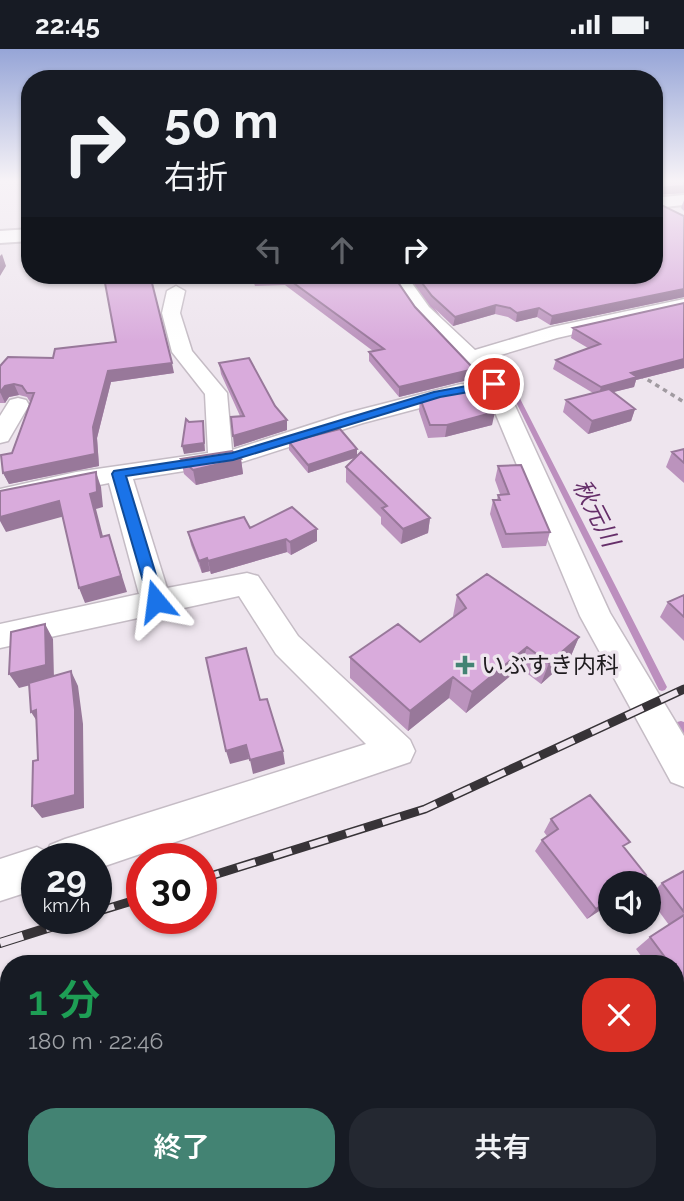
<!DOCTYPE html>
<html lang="ja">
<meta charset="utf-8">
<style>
:root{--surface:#171b24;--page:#242831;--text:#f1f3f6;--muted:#9ea1a6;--accent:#438373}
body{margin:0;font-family:Raleway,"Noto Sans JP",sans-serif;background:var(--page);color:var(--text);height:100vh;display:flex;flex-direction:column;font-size:26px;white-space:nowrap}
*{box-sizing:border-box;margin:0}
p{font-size:23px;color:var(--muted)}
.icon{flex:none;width:38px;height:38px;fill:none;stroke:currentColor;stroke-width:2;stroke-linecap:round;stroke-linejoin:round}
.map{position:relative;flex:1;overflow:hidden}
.details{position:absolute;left:0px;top:906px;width:684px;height:247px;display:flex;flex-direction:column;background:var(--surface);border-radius:28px 28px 0 0;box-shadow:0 2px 5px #0004}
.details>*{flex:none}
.hud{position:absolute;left:21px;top:21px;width:642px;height:214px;border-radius:28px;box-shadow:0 2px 5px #0004;background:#171b24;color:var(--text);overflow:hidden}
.controls{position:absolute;left:598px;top:822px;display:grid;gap:14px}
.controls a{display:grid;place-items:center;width:63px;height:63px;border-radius:50%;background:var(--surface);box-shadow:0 2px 5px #0004;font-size:35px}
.speed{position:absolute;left:21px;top:794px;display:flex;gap:14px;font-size:35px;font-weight:700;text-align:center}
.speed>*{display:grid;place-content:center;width:91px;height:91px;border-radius:50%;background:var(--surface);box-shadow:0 2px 5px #0004;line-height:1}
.speed small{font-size:18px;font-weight:400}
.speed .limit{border:10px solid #d22;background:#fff;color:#111}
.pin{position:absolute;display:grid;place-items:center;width:60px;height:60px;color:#fff;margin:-30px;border:4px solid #fff;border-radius:50%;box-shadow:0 2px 7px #0007}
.me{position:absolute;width:77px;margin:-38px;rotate:344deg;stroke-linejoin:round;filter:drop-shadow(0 0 5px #0008)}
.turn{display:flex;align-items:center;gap:24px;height:147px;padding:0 28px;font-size:32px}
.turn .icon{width:91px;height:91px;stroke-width:2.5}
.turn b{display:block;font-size:49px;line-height:60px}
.lanes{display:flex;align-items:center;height:66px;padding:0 28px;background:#0003;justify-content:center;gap:35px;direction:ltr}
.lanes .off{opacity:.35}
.round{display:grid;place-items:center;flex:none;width:74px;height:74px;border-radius:28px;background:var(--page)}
.overview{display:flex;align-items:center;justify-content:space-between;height:119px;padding:0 28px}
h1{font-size:42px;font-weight:600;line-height:52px;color:#1e9e55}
.action{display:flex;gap:14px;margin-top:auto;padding:14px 28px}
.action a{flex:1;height:80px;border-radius:28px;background:var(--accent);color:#fff;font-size:28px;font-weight:600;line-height:80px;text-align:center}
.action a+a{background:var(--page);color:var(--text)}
.status{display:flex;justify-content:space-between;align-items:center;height:49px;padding:0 35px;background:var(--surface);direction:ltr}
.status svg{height:19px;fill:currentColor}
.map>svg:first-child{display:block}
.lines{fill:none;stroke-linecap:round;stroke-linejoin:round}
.stream{fill:#bc8fbe;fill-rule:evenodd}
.minor-casing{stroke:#c5bcc5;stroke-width:3}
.highway-casing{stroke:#c5bcc5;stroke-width:4}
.path{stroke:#a09aa0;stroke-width:3.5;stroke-dasharray:4.5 4.5;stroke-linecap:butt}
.minor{fill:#fff;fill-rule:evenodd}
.highway{fill:#fff;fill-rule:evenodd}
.rail-far1-casing{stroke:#373337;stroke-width:9}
.rail-casing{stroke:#373337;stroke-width:10}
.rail-far1{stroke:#eee5ee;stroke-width:6;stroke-dasharray:19;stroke-linecap:butt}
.rail{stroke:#eee5ee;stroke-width:8;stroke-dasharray:24;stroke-linecap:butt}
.wall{fill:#bb93bd}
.shaded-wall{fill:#98789a}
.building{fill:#d9abdc;stroke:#98789a;stroke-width:2}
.route{fill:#1a73e8;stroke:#114b97;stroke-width:2}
.poi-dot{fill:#438373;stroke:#eee5ee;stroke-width:2.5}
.labels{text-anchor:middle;stroke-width:7;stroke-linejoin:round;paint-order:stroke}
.poi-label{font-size:23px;fill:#1e1b1e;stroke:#eee5ee;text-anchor:start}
.water-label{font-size:24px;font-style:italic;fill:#652e69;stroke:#eee5ee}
</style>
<div class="status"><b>22:45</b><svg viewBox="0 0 49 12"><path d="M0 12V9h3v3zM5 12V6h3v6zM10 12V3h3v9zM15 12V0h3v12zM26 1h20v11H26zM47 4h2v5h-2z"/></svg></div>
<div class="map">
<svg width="684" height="1152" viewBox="0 0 684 1152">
<rect width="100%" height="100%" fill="#eee5ee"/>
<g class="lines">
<!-- stream -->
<path class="stream" d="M406 226H410L442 269V271H438Z
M487 311H491L508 326 667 638 665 641 662 642 659 641 503 327 487 313Z
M681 672 684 673V685L680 684 676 676 677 673Z"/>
<!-- minor casing -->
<g class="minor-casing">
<path id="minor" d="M390 226H406L429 258 475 301 552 278 684 250V260L557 289 484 311 505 335 610 564 684 687V738L671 733 580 567 484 337 416 266Z
M176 237 185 242 180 264 192 302 227 344 232 401 347 364 461 335 469 336 472 341 469 346 363 374 242 413 133 430 167 539 247 524 258 527 298 587 410 691 415 702 410 713 96 820V810H37V840L0 852V810L37 798 47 803 50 796 65 790 366 695 276 605 239 547 0 599V575L139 545 109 434 0 456V440L76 423 208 404 205 345 172 303 162 264 167 242Z
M18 349 26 351 29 356 8 392 0 394V367L10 351Z"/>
</g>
<!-- highway casing -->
<g class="highway-casing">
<path id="highway" d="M684 146V156L654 159V149Z
M30 180V192L0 194V182Z"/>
</g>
<!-- path -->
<path class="path" d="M640 326 684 353"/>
<!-- minor -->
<use href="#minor" class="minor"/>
<!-- highway -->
<use href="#highway" class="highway"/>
<!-- rail-far1 casing -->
<g class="rail-far1-casing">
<path id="rail-far1" d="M201 830 425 760 684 640
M96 863 142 849"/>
</g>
<!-- rail casing -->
<g class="rail-casing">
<path id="rail" d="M0 894 76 870"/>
</g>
<!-- rail-far1 -->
<use href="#rail-far1" class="rail-far1"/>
<!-- rail -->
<use href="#rail" class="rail"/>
</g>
<!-- wall -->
<path class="wall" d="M654 131H684V144L655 146V153L684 167V248L550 276 537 268 516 273 508 268 495 265 453 277 431 256 409 226H654Z
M684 151V162L681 159Z
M251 226H393L415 258 474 320 472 330 399 348 369 312V303L373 302 285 236 255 237Z
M122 233 174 324 111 333 97 389 99 417 9 435 3 424 12 404 30 353 27 348 19 346 9 348 5 354H0V317L53 309 116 293Z
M684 254V319L636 331 634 338 613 343 635 360 631 372 588 385 563 363 566 351 593 344 553 320 556 311 588 299 571 289 573 279Z
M219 314 275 357 287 371V381L234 398 240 367 221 325Z
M420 349 494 354 492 376 445 388 428 389 419 362Z
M289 393 357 407 430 469 428 484 401 495 381 475V468L346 433V418L355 409 308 424 289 401Z
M684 400V434L666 418 672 403Z
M181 410H241L243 425 196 436 184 425Z
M498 417 550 483 546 497 502 499 490 465 493 451H497L498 446 500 445 495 431Z
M250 479 317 480V492L291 506 287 503 211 525 210 522 202 524 191 496 188 483Z
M457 546 579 588 570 609 541 635 520 619 466 664 449 649 408 682 350 629V608L420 593 454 568 453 567Z
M684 546V592L660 568 668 553Z
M551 770 624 799 646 826 637 835H611V854L587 870 535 802 542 791 547 787 544 783Z
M684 822V966L676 955V915H647L636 900 650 888 669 876 649 849V847L662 834Z
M648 1144H676L684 1152H653Z"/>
<!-- shaded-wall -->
<path class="shaded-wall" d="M684 137V144L654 146 656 139Z
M2 205 6 217 0 227V207Z
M684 240V248L550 276 552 267Z
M496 256 495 265 453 277 455 268Z
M539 259 537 268 516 273 517 264Z
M684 310V319L636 331 634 338 598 347 601 338 631 324Z
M172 314 174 324 111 333 97 389 99 417 9 435 3 424 93 378 108 322Z
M474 320 472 330 399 348V338Z
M14 335 19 346 9 348 5 354 0 343 5 337Z
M635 360 631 372 588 385 592 372Z
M495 363 492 376 445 388 447 376Z
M287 371V381L234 398 233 387Z
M203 372 205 402 184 405 182 397Z
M357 400V408L308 424V416Z
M241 410 243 425 196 436 193 421Z
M96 423 101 438 103 458 96 460 107 503 101 488 90 445Z
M59 452 65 467 6 483 0 472V468Z
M430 469 428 484 401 495 403 480Z
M317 480V492L291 506 290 493Z
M109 486 127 543 85 554 79 539Z
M286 490 287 503 211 525 208 512Z
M207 509 210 522 202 524 199 512Z
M45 575 53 590 54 630 19 639 9 625Z
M579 588 570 609 541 635 549 614Z
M527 598 520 619 466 664 472 643Z
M71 622 78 637 83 675 84 759 42 769 32 757Z
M453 628 449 649 408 682 410 662Z
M36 661 40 677 31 663Z
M246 696 249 710 230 715 226 702Z
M283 702 285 715 253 725 250 711Z
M611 850V854L587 870 596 860Z
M179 1144H192L189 1152H176Z"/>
<!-- building -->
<path class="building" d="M654 131H684V137L656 139 655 153 684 167V240L552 267 539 259 517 264 510 259 496 256 455 268 432 247 416 226H654Z
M123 226H150L172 314 108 322 93 378 95 405 3 424 1 406 12 404 34 344H27L22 337 14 335 5 337 0 343V317L8 308 53 309 55 300 116 293 105 234 122 233Z
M253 226H393L415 258 474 320 399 338 369 303 384 300 284 227 254 228Z
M684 254V310L631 324 637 328 601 338 556 311 600 295 573 279Z
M249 309 275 357 287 371 233 387 231 368 244 367 219 314Z
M484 334 494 354H490L495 363 447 376H430L420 349Z
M609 340 635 360 592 372 566 351Z
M186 370 189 373 203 372 204 394 182 397Z
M340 380 357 400 308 416 289 393Z
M684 400V414L672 403Z
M232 402 241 410 193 421 181 410Z
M361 403 430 469 403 480 382 459 387 457 346 418Z
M521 416 550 483 506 485 493 451H500L498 446 509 445 498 417Z
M96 423 97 443 90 445 101 488 109 486 121 527 79 539 59 452 0 468V442Z
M292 458 317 480 290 493 286 490 208 512 207 509 199 512 188 483 244 468 250 479Z
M487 525 579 588 549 614 527 598 472 643 453 628 410 662 350 608 398 575 420 593 466 559 457 546Z
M684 546V568L668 553Z
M45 575 46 616 9 625 11 583Z
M246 599 260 651 267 650 283 702 250 711 246 696 226 702 206 609Z
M71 622 75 661V746L32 757 33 712 38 711 36 661 31 663 29 634Z
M590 746 630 793 623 797 646 826 633 835H611V850L596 860 542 791 558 780 551 770Z
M684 822V863L662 834Z
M684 866V934L676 923V915H670L650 888Z
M676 1018 684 1030V1152H674L669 1144H676Z
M9 1071V1144H179L176 1152H0V1076Z"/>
<!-- sky -->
<linearGradient id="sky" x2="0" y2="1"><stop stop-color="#96a5d7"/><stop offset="0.45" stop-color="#f7f3f7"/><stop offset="1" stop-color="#f7f3f7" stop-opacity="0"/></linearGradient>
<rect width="684" height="293" fill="url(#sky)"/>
<!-- route -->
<path class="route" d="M494 332 498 333V338L440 348 233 411 126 427 164 552 161 556H150L112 425 114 422 232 404 434 343Z"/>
<!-- markers -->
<path class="poi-dot" d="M461.5 605.5h7v7h7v7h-7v7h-7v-7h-7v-7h7z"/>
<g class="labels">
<!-- poi labels -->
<g class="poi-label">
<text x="481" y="624">いぶすき内科</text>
</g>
<!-- water labels -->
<g class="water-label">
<text transform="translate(596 464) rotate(63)" y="8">秋元川</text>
</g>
</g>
</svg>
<div class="controls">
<a><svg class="icon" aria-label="sound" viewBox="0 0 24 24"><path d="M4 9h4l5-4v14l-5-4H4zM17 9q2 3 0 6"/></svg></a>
</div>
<div class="speed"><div>29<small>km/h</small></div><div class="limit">30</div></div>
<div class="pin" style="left:494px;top:335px;background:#d93025"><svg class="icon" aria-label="arrive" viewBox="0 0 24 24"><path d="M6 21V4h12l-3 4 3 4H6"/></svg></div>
<svg class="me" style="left:156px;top:552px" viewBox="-20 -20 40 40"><path d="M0-17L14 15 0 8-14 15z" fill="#1a73e8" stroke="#fff" stroke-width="4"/></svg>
<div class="hud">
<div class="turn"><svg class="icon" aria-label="right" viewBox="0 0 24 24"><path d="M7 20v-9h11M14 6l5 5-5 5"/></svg><div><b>50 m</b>右折</div></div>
<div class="lanes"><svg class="icon off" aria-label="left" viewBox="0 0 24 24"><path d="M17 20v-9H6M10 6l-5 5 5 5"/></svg><svg class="icon off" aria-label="ahead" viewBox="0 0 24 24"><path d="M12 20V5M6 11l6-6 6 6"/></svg><svg class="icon" aria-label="right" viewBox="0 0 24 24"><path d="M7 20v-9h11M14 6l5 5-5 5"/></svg></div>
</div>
<section class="details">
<div class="overview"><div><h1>1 分</h1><p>180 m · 22:46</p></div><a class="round" style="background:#d93025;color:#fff"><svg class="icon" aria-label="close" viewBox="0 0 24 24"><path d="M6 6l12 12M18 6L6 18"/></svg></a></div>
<div class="action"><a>終了</a><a>共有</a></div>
</section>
</div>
